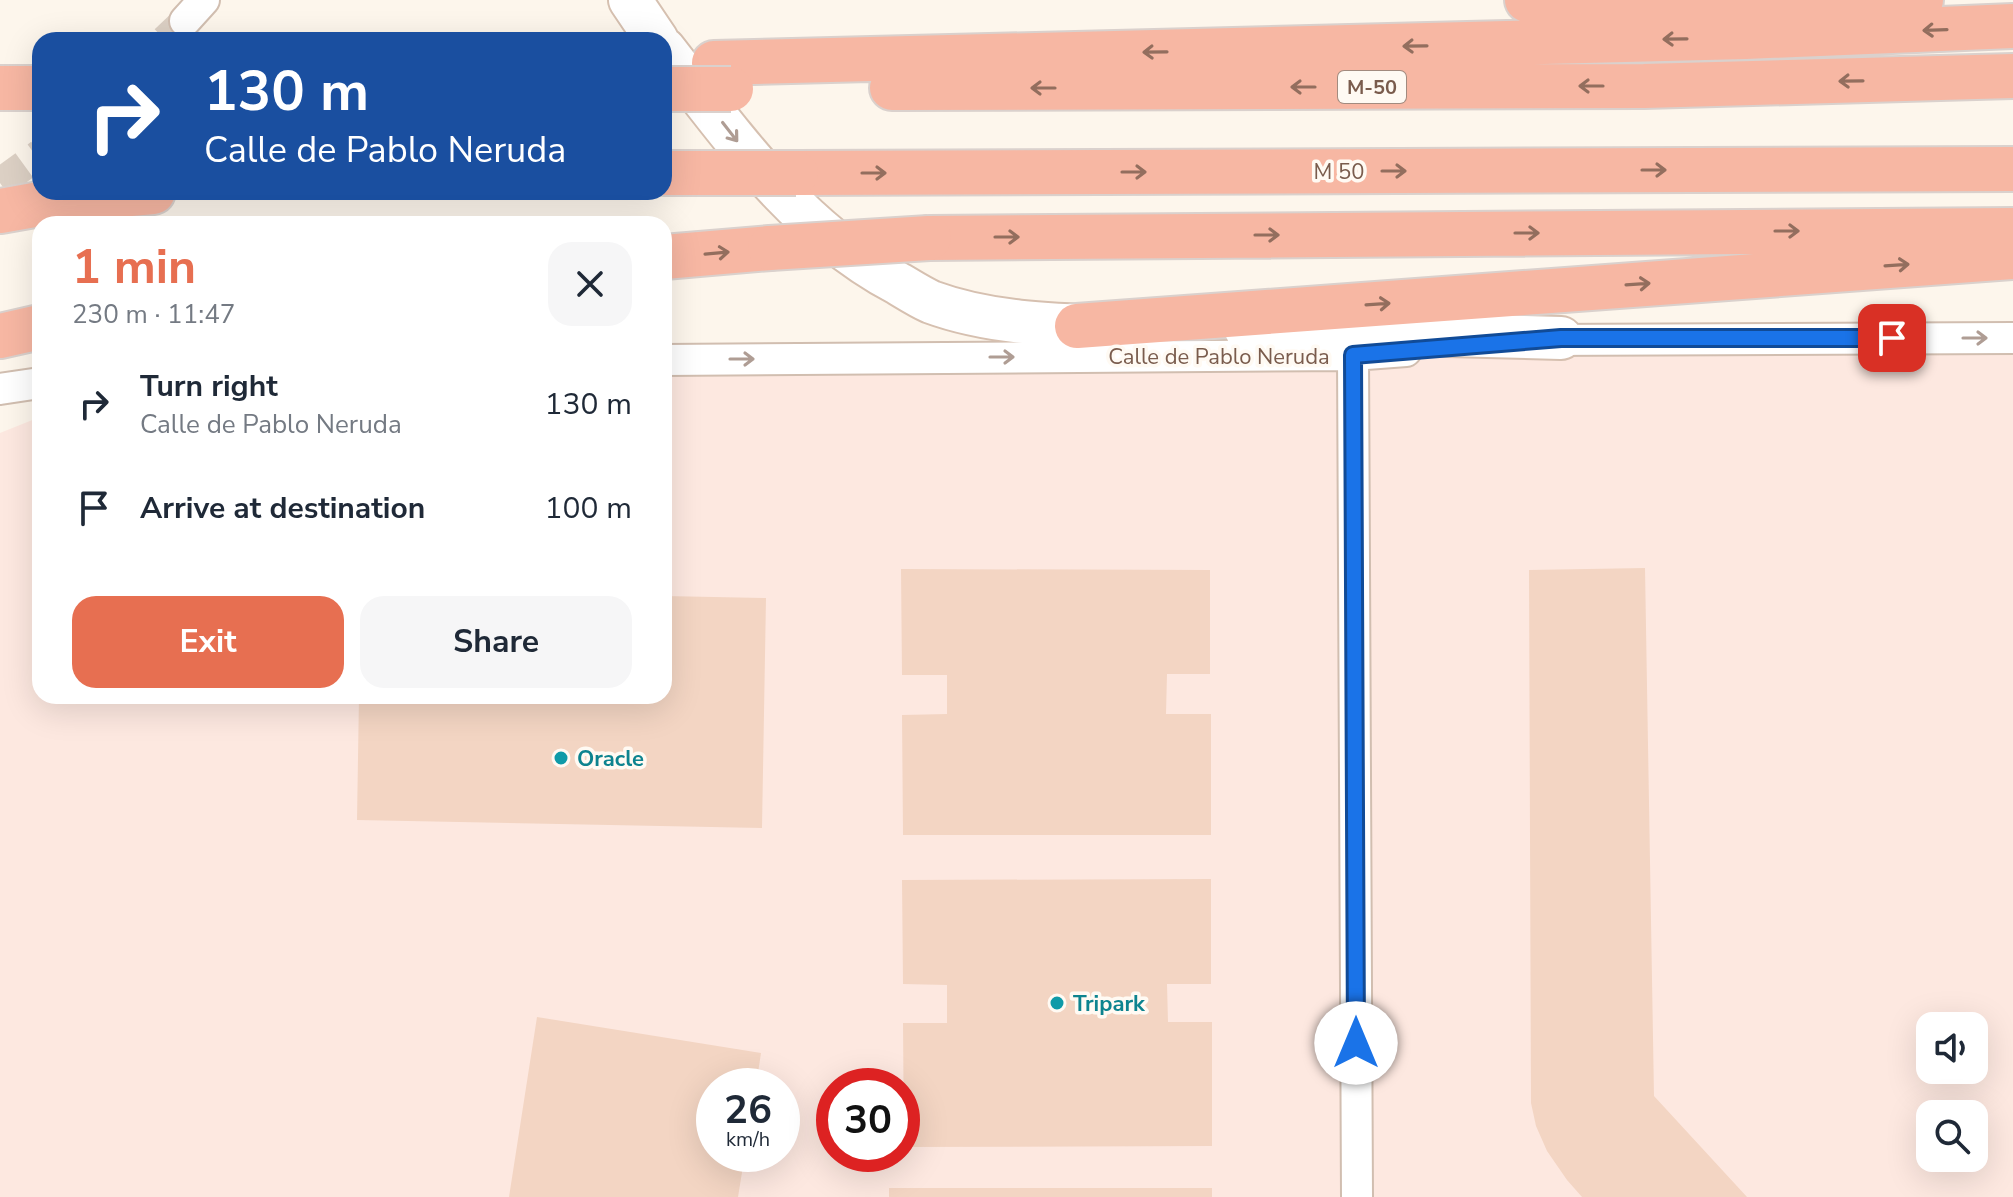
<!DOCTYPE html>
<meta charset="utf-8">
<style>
:root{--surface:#fff;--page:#f6f6f7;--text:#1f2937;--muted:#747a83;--accent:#e76f51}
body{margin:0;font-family:"Nunito Sans",sans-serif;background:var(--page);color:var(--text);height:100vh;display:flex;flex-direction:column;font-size:30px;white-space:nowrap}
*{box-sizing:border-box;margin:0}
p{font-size:26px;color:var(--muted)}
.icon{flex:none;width:44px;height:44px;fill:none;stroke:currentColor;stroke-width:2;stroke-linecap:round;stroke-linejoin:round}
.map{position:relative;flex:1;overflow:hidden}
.details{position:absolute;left:32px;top:216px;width:640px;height:488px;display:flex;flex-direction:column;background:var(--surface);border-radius:24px;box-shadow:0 8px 32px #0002}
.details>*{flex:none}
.banner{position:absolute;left:32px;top:32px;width:640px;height:168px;border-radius:24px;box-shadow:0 8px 32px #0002;background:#1a4fa0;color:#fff;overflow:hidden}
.fabs{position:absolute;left:1916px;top:1012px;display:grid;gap:16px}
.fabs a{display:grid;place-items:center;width:72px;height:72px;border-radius:16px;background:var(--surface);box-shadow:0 8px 32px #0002;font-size:40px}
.speed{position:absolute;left:696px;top:1068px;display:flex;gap:16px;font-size:40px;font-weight:700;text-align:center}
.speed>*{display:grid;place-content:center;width:104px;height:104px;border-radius:50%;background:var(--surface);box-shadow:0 8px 32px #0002;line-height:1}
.speed small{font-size:20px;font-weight:400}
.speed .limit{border:12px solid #d22;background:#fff;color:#111}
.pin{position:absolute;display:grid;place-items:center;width:68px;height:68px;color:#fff;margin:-34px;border-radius:16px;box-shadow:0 4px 12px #0006}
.me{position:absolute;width:88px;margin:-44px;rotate:0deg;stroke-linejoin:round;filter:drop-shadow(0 0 6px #0008)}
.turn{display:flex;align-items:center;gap:28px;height:168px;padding:0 40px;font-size:36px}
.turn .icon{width:104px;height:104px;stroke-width:2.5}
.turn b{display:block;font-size:56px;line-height:68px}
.round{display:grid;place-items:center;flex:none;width:84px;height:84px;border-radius:24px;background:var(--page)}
.head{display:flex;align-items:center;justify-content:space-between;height:136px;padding:0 40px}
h1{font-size:48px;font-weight:700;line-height:60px;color:var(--accent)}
.cta{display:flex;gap:16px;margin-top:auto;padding:16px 40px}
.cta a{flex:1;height:92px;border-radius:24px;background:var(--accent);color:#fff;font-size:32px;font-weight:700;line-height:92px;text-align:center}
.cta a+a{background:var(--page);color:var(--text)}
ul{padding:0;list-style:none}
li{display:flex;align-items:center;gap:24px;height:104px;padding:0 40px}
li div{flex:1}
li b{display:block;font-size:30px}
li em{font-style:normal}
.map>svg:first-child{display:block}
.commercial{fill:#fde8e0;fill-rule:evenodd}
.building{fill:#f3d5c3}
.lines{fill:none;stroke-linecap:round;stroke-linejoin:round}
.street-tunnel{stroke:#dcd0c4;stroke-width:30;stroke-dasharray:30 15;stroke-linecap:butt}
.street-casing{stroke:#d1beb0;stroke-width:34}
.secondary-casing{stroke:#d6c0b0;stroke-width:46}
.highway-casing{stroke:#dad1cd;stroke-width:48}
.street{stroke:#fff;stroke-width:30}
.secondary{stroke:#fff;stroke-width:42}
.highway{stroke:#f7b7a3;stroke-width:44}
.highway-bridge-casing{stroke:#dad1cd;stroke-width:48;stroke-linecap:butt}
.highway-bridge{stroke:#f7b7a3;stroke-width:44}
.oneway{stroke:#936e5e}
.oneway2{stroke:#af9d94}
.route-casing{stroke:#114b97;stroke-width:20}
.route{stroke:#1a73e8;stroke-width:14}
.culture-dot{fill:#0f9aa8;stroke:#fffaf3;stroke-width:3}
.labels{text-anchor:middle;stroke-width:7;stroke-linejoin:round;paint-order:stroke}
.shield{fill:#fffaf3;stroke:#a28b7f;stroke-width:2}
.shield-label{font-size:20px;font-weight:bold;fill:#7a5c4d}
.street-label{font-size:22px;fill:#7a5c4d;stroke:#fffaf3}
.culture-label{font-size:22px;font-weight:bold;fill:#0d838f;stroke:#fffaf3;text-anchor:start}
</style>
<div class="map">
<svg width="2013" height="1197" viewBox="0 0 2013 1197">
<rect width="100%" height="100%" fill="#fdf6ec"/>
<!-- commercial -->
<path class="commercial" d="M1564 346 2013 351V1197H0V433L40 417V696H664V371ZM1930 1026H1974V1070H1930ZM714 1086H782V1154H714ZM834 1086H902V1154H834ZM1930 1114H1974V1158H1930Z"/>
<!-- building -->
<path class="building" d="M1645 568 1654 1096 1747 1197H1582L1567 1180 1547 1151 1536 1126 1531 1103 1529 570Z
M901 569 1210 570V674H1167L1166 714H1211V835H903L902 715 947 714V675H902Z
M664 596 766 598 762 828 357 820 359 696H664Z
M1211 879V984H1167L1168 1022H1212V1146L904 1147 903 1023H947V985L903 984 902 880Z
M537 1017 761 1053 756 1086H714V1154H745L738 1197H509Z
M889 1188H1212V1197H889Z"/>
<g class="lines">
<!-- street-tunnel -->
<path class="street-tunnel" d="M165 40 185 21
M0 183 40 154"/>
<!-- street casing -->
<g class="street-casing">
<path id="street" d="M185 21 204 0
M1541 340 2013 338
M1353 355 1357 1197
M664 360 1353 355 1406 351
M0 389 40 383"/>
</g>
<!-- secondary casing -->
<g class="secondary-casing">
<path id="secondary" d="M630 0 657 40
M664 49C733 137 798 231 899 284 909 290 920 297 931 302 988 323 1051 325 1111 327
M1246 330 1561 338"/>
</g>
<!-- highway casing -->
<g class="highway-casing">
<path id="highway" d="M1527 0 1585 6 1921 0
M714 63 1745 37 2013 26
M0 88H40
M892 88 1644 86 2013 76
M664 173H707
M796 173 2013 169
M0 211 62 200 153 192
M929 238 2013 230
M664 257 770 248
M1077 326 2012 257
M0 336 40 327"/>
</g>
<!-- street -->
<use href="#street" class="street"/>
<!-- secondary -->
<use href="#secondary" class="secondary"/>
<!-- highway -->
<use href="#highway" class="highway"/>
<!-- highway-bridge casing -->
<g class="highway-bridge-casing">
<path id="highway-bridge" d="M664 89H731
M707 173H796
M770 248 929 238"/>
</g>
<!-- highway-bridge -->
<use href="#highway-bridge" class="highway-bridge"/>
</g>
<!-- one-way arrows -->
<defs><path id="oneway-shaft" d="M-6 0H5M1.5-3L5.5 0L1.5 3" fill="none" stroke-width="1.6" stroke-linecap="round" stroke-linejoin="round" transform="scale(2)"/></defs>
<g class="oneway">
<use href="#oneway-shaft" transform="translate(1935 30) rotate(178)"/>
<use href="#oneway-shaft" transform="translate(1675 39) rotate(179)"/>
<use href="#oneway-shaft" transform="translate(1415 46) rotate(179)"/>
<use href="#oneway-shaft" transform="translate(1155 52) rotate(179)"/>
<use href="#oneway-shaft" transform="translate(1851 81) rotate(179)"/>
<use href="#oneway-shaft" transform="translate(1591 86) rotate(180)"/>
<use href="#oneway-shaft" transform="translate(1303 87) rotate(180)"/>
<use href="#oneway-shaft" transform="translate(1043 88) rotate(180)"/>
<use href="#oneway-shaft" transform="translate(1654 170)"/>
<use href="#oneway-shaft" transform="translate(1394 171)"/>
<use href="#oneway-shaft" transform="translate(1134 172)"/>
<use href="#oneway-shaft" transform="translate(874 173)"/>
<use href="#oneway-shaft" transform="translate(1787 231)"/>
<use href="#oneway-shaft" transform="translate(1527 233)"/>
<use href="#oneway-shaft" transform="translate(1267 235)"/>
<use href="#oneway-shaft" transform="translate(1007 237)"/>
<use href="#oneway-shaft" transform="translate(717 253) rotate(-5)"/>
<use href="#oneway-shaft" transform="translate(1897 265) rotate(-4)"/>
<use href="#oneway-shaft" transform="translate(1638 284) rotate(-4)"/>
<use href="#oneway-shaft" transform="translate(1378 304) rotate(-4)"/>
</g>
<g class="oneway2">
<use href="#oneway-shaft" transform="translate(730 132) rotate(52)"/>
<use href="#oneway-shaft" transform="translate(1975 338)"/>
<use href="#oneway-shaft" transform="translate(1002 357)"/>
<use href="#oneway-shaft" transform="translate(742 359)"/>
</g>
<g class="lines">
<!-- route casing -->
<g class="route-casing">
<path id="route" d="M1356 1043 1353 355 1561 338H1892"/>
</g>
<!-- route -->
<use href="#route" class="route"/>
</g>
<!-- markers -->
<g class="culture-dot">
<circle cx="561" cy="758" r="8"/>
<circle cx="1057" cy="1003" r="8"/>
</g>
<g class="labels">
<!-- shield labels -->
<rect class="shield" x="1338" y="71" width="68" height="32" rx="6"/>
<g class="shield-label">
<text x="1372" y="94">M-50</text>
</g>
<!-- street labels -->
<g class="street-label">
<text x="1339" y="179">M 50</text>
<text x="1219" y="364">Calle de Pablo Neruda</text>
</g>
<!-- culture labels -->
<g class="culture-label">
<text x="577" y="766">Oracle</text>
<text x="1073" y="1011">Tripark</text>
</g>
</g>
</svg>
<div class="fabs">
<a><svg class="icon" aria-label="sound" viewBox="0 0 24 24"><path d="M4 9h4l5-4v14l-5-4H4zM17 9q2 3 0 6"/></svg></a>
<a><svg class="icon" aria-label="search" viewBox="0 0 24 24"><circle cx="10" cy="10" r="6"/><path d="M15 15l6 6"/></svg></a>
</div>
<div class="speed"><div>26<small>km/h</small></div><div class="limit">30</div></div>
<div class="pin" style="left:1892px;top:338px;background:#d93025"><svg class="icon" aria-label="arrive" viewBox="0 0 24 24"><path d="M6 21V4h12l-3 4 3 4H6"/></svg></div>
<svg class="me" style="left:1356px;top:1043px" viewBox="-20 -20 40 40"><circle r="19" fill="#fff"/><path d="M0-13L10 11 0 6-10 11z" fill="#1a73e8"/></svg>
<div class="banner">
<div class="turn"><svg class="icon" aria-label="right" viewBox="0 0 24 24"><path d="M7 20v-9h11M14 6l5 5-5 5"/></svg><div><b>130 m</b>Calle de Pablo Neruda</div></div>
</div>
<section class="details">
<div class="head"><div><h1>1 min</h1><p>230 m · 11:47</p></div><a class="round"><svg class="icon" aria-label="close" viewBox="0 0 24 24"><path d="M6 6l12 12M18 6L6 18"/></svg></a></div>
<ul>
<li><svg class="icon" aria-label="right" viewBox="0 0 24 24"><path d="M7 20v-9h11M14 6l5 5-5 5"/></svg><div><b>Turn right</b><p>Calle de Pablo Neruda</p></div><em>130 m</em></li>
<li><svg class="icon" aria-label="arrive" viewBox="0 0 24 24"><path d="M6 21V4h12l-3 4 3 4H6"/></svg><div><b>Arrive at destination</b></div><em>100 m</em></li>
</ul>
<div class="cta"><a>Exit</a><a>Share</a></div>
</section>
</div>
